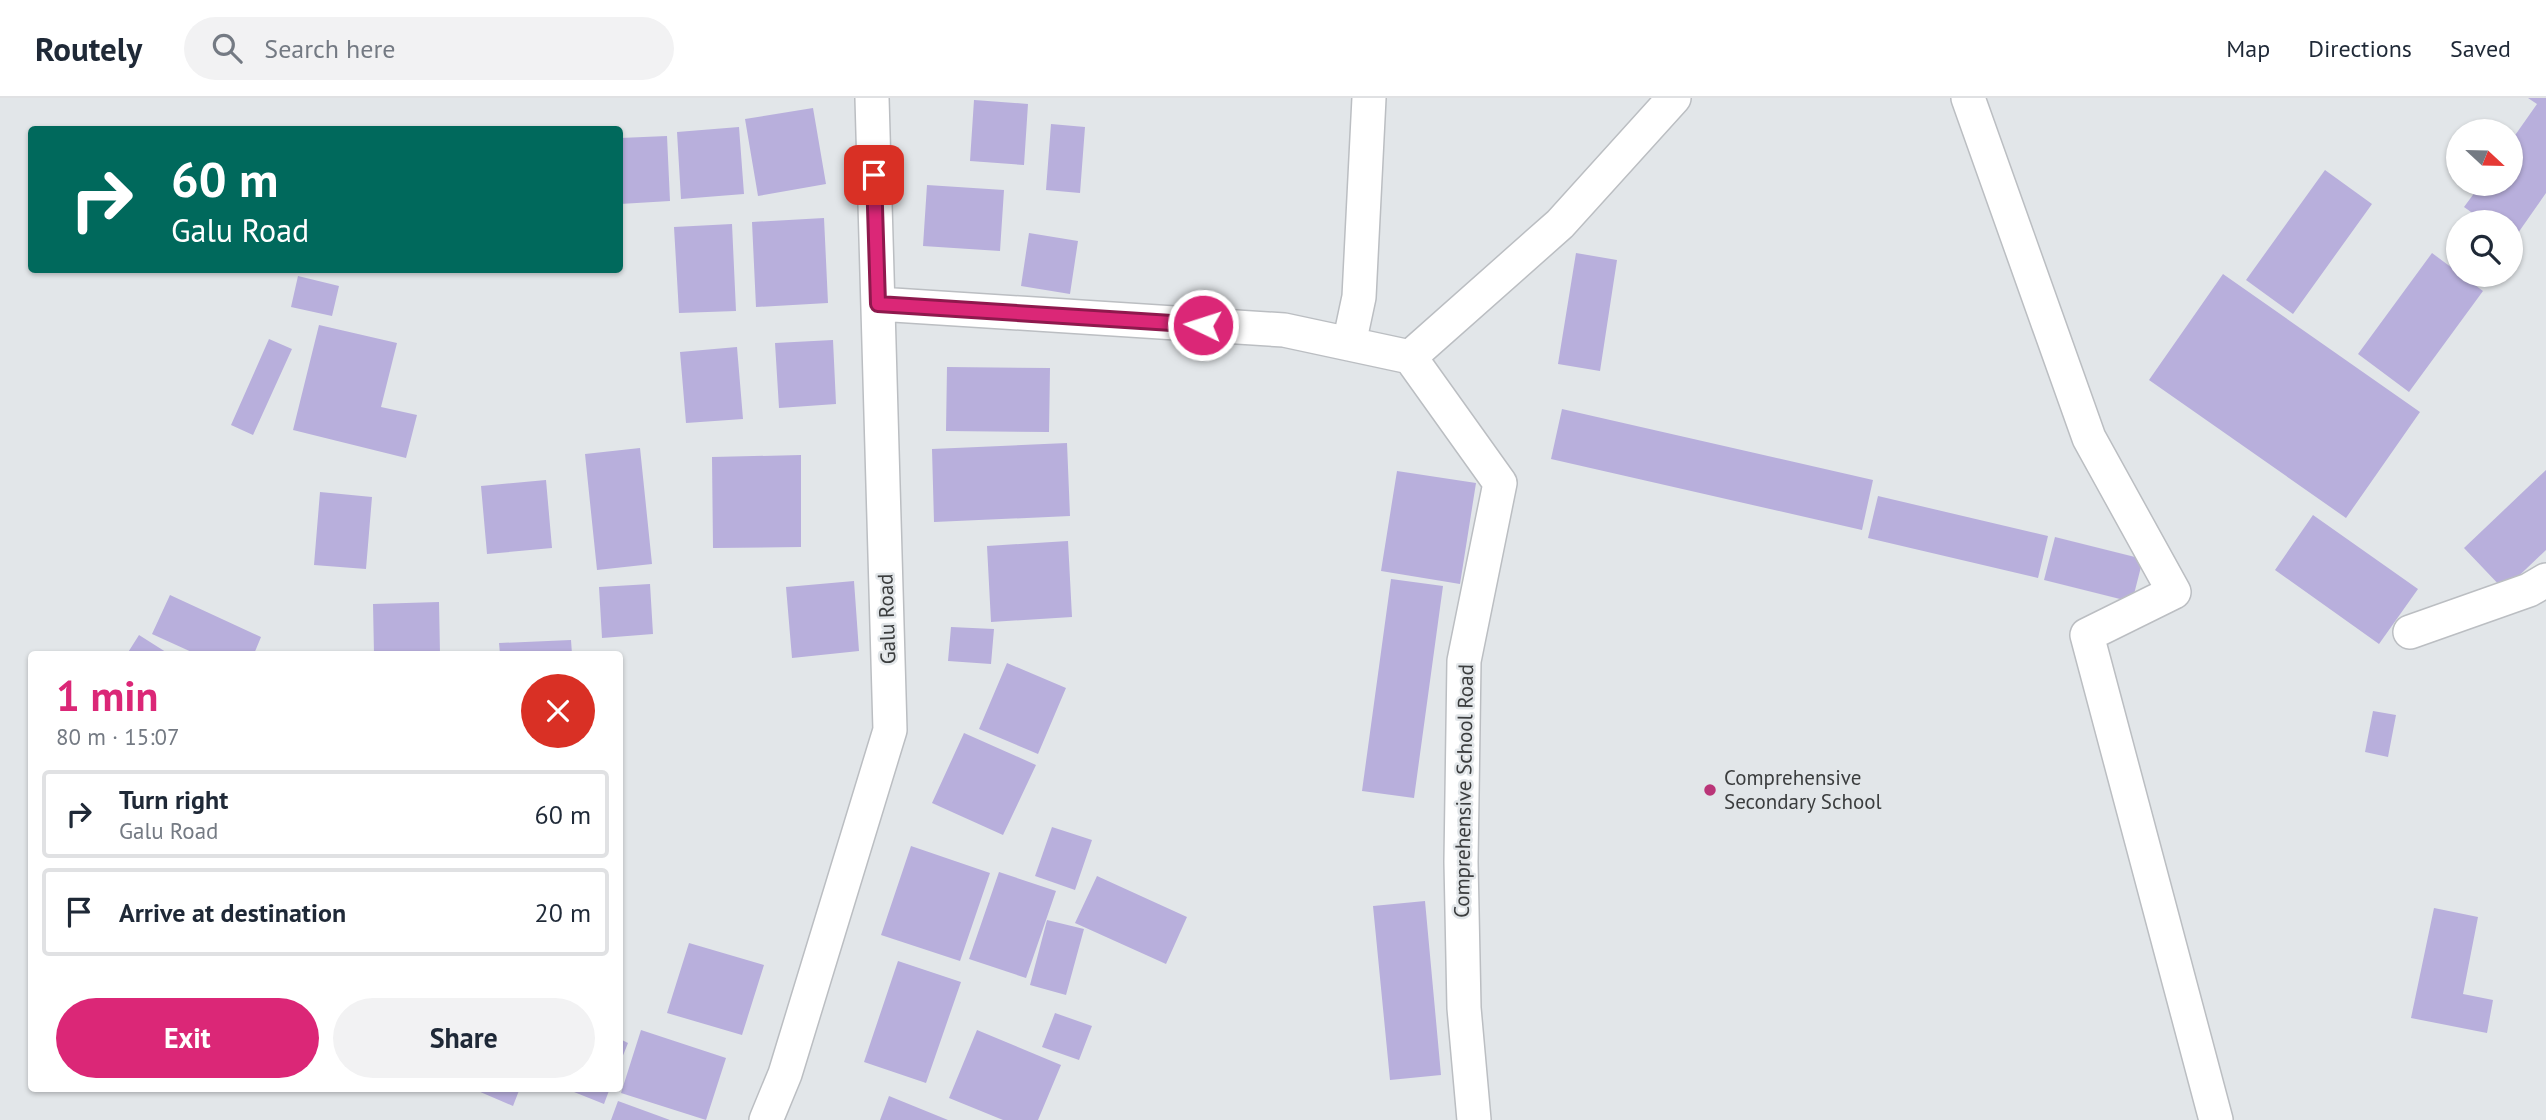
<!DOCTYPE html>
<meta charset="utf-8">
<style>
:root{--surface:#fff;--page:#f2f2f3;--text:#1f2937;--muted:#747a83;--line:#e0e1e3;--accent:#db2777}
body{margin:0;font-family:"PT Sans",sans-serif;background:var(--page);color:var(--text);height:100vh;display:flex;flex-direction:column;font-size:26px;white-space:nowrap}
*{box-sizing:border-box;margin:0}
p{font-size:23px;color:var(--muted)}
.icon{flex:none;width:38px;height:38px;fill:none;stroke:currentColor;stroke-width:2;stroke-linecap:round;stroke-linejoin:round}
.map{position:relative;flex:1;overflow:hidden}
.drawer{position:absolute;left:28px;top:553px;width:595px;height:441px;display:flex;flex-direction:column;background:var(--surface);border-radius:7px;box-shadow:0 2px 5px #0004}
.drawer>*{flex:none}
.banner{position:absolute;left:28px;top:28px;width:595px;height:147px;border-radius:7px;box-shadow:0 2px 5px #0004;background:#00695c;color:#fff;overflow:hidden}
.needle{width:46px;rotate:112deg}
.tools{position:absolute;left:2446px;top:21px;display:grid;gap:14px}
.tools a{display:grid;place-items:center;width:77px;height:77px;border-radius:50%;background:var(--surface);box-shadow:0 2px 5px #0004;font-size:35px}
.pin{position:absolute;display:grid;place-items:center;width:60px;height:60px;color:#fff;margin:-30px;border-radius:14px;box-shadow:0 4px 10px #0006}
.me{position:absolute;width:77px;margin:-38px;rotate:274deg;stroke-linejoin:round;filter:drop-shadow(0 0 5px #0008)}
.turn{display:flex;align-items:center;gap:24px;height:147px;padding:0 28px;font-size:32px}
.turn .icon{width:91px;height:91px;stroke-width:2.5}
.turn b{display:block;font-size:49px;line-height:60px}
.round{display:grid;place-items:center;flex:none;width:74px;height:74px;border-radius:37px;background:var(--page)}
.overview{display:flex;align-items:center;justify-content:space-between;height:119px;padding:0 28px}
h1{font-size:42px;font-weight:600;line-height:52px;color:var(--accent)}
.cta{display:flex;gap:14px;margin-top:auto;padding:14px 28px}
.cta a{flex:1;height:80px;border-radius:42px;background:var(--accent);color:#fff;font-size:28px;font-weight:600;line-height:80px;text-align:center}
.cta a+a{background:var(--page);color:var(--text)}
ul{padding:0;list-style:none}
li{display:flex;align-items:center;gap:21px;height:88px;margin:0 14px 10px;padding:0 14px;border:4px solid var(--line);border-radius:7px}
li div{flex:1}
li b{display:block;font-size:26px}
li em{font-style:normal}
header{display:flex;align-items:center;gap:42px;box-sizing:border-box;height:98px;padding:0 35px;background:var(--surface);border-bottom:2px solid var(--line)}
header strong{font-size:33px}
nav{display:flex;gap:38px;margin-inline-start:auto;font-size:24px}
.search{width:490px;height:63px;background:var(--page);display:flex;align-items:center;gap:18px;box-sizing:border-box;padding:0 24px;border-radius:38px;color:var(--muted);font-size:26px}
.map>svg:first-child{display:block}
.building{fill:#b8afdc}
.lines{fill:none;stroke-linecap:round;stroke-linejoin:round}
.minor-casing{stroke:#bbbec2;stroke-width:36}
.minor{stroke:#fff;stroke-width:33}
.route-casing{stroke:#8e194d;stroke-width:18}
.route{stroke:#db2777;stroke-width:12}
.poi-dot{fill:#ba3578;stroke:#e2e6e9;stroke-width:2.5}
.labels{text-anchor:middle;stroke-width:5;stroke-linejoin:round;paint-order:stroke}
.street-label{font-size:21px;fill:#3b3d3e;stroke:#e2e6e9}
.poi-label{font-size:21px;fill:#3b3d3e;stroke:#e2e6e9;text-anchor:start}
</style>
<header>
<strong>Routely</strong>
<div class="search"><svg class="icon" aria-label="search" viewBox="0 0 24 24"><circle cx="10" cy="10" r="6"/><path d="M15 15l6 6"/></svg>Search here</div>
<nav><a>Map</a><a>Directions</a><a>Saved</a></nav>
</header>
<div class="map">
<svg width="2546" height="1022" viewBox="0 0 2546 1022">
<rect width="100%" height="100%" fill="#e2e6e9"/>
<!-- building -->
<path class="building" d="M2528 0H2546V95L2511 145V124H2485L2464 109 2481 86H2511V43L2537 6Z
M974 2 1028 6 1024 67 970 63Z
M813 10 826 86 758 98 745 21Z
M1051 26 1085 29 1080 95 1046 92Z
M739 29 744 96 681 101 677 34Z
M667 38 670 103 620 106V40Z
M2325 72 2372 106 2293 216 2246 182Z
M927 87 1004 92 1000 153 923 148Z
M824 120 828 205 756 209 752 124Z
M732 126 736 213 679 215 674 129Z
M1029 135 1078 143 1070 196 1021 188Z
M1576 155 1617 162 1600 273 1558 266Z
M2432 155 2483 193 2409 294 2358 256Z
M2223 176 2420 314 2346 420 2149 282Z
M298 178 339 188 332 218 291 209Z
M319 227 397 245 381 309 417 317 406 360 293 332Z
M269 241 292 251 253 337 231 327Z
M833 242 836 306 779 310 775 245Z
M737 249 743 321 686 325 680 254Z
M947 269 1050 270 1049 334 946 333Z
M1562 311 1873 382 1862 432 1551 361Z
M1067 345 1070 418 934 424 932 351Z
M640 350 652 466 597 472 585 356Z
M801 357V449L713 450 712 359Z
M2546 372V452L2504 492 2464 450Z
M1397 373 1476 385 1460 486 1381 473Z
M546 382 552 450 487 456 481 388Z
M320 394 372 399 366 471 314 467Z
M1878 398 2048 438 2038 480 1868 440Z
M2313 417 2418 491 2379 546 2275 472Z
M2055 439 2143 461 2132 504 2044 482Z
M1068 443 1072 519 991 524 987 448Z
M1391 481 1443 488 1414 700 1362 693Z
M854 483 859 553 792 560 786 489Z
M650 486 653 536 602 540 599 489Z
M170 497 261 539 254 556H196L152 536Z
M439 504 440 556H374L373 506Z
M951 529 994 531 991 566 948 563Z
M139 537 169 556H127Z
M571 542 572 556H500L499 545Z
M1007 565 1066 590 1038 656 979 631Z
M2373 613 2396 617 2388 659 2365 654Z
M964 635 1036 667 1003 737 932 705Z
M1052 729 1092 742 1075 792 1035 778Z
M911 748 990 775 960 863 881 837Z
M999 774 1056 793 1026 880 969 861Z
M1097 778 1187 819 1166 866 1075 825Z
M1425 803 1441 977 1390 982 1373 808Z
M2434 810 2478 819 2463 896 2493 902 2487 935 2411 920Z
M1047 822 1084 831 1066 897 1030 887Z
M689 845 764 867 742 937 667 915Z
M898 863 961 884 926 985 864 964Z
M1055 915 1092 928 1079 962 1042 949Z
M641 932 726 960 706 1022 621 995Z
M977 932 1061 967 1038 1022H1003L949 1000Z
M620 941 628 945 620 965Z
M471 990H520L513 1008Z
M564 990H610L604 1006Z
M889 998 948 1022H880Z
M618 1003 670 1022H611Z"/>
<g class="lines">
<!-- minor casing -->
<g class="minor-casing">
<path id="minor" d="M1968 0 2089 340 2174 494 2087 537 2216 1022
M878 206 1284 232 1410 259 1500 385 1464 563 1461 764 1464 910 1474 1022
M1349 246 1359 199 1369 0
M1410 259 1560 126 1674 0
M2410 534 2529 492 2546 482
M766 1022 785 976 890 632 872 0"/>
</g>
<!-- minor -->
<use href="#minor" class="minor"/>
</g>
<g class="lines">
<!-- route casing -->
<g class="route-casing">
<path id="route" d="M874 77 878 206 1203 227"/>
</g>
<!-- route -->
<use href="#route" class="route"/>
</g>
<!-- markers -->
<circle class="poi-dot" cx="1710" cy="692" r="7"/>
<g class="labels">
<!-- street labels -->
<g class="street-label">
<text transform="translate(887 521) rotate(-92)" y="7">Galu Road</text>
<text transform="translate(1464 693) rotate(-89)" y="7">Comprehensive School Road</text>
</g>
<!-- poi labels -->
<g class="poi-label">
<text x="1724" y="687">Comprehensive<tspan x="1724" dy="24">Secondary School</tspan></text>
</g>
</g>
</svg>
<div class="tools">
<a><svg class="needle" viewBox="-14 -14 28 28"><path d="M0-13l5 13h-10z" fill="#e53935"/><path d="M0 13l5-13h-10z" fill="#747a83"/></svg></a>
<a><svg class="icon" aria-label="search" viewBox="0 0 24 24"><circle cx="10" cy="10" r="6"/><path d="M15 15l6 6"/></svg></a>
</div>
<div class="pin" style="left:874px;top:77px;background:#d93025"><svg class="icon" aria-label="arrive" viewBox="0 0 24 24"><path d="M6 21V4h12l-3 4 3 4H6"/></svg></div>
<svg class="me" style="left:1203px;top:227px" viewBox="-20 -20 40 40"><circle r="17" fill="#db2777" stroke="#fff" stroke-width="3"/><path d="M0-11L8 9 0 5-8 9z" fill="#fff"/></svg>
<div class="banner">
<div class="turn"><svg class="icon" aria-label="right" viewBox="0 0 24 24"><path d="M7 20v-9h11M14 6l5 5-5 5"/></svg><div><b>60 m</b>Galu Road</div></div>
</div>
<section class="drawer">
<div class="overview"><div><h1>1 min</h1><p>80 m · 15:07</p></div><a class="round" style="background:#d93025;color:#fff"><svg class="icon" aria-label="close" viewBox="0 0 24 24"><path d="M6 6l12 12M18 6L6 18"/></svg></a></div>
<ul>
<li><svg class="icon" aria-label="right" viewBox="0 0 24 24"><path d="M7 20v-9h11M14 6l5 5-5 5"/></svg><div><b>Turn right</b><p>Galu Road</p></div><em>60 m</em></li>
<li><svg class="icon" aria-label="arrive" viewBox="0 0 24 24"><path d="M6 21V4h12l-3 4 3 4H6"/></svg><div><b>Arrive at destination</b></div><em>20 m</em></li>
</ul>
<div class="cta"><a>Exit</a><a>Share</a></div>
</section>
</div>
